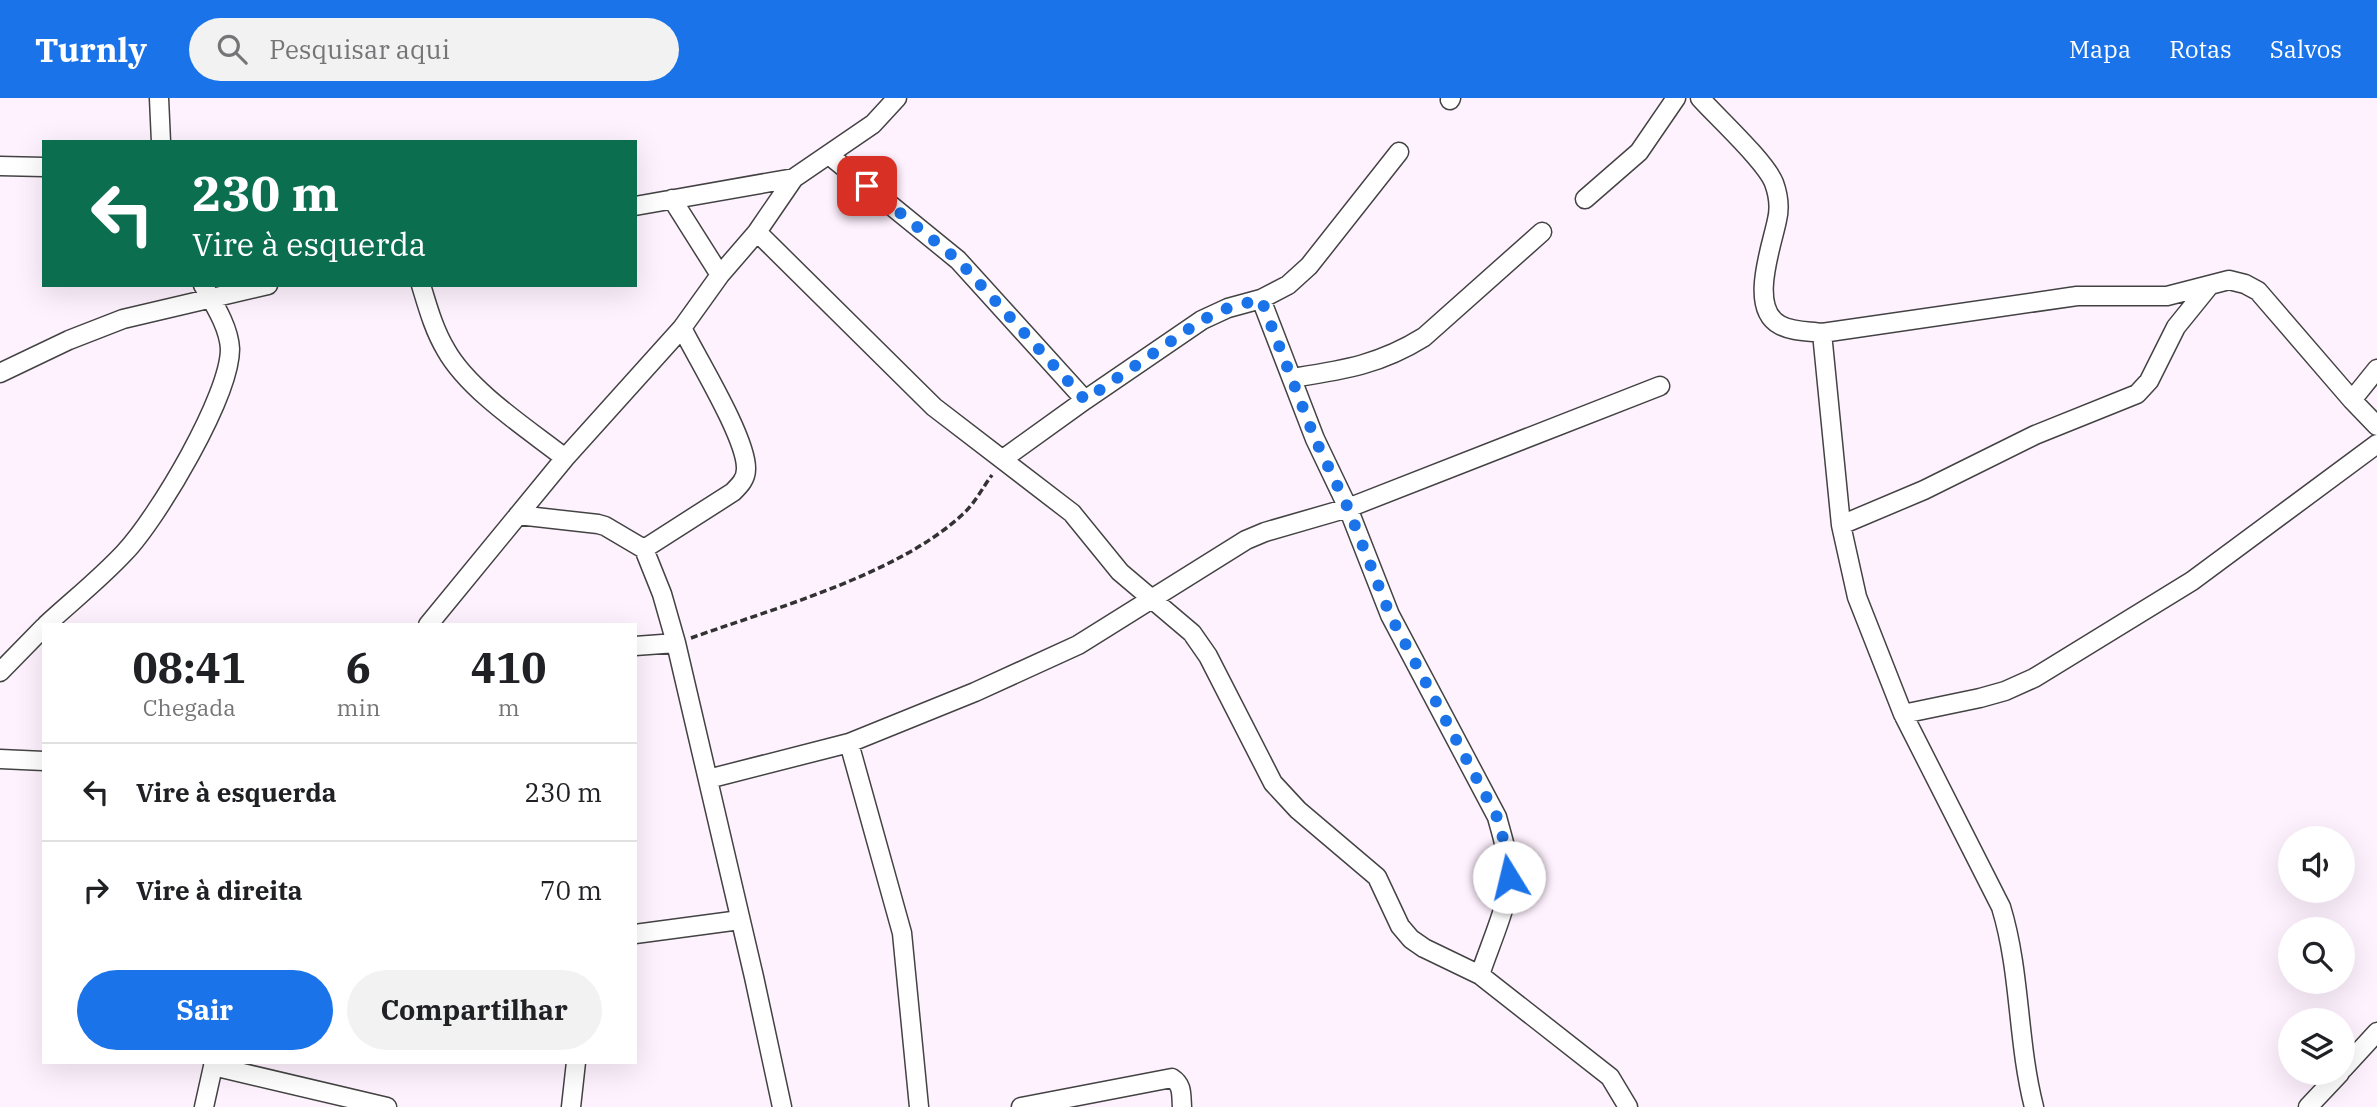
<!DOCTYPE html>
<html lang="pt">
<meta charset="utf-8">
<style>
:root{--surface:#fff;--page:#f2f2f2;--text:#202124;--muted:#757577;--line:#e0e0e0;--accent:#1a73e8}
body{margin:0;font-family:"IBM Plex Serif",serif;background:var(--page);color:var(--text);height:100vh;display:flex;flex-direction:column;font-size:26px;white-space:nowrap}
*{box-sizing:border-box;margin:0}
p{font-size:23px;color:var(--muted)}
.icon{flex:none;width:38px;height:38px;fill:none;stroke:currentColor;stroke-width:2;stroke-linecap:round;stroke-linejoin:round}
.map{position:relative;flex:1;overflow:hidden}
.side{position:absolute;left:42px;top:525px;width:595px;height:441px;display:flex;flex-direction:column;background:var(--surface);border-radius:0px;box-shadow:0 7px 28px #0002}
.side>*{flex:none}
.hud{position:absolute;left:42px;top:42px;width:595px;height:147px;border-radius:0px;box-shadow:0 7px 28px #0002;background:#0b6e4f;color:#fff;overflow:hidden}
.buttons{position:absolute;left:2278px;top:728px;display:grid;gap:14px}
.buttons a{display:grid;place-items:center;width:77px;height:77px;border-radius:50%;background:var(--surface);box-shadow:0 7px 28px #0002;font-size:35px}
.pin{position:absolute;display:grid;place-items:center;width:60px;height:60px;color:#fff;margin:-30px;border-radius:14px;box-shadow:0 4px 10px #0006}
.me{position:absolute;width:77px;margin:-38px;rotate:351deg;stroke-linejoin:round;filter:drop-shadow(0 0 5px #0008)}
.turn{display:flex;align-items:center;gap:24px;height:147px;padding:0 35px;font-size:32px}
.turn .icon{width:91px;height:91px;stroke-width:2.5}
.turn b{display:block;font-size:49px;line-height:60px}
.eta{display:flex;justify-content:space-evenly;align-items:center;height:119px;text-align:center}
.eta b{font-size:42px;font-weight:700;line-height:49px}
.primary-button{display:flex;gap:14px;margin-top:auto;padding:14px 35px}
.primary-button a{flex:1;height:80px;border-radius:42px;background:var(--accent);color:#fff;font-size:28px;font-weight:700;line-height:80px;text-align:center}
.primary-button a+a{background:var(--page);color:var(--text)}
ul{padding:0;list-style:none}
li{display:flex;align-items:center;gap:21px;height:98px;padding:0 35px;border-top:2px solid var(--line)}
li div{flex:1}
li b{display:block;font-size:26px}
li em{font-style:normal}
header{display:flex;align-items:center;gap:42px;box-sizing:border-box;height:98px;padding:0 35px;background:var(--accent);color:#fff}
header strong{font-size:33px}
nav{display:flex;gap:38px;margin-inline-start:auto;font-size:24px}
.search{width:490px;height:63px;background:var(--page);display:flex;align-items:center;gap:18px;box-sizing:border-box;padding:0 24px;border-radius:38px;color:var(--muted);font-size:26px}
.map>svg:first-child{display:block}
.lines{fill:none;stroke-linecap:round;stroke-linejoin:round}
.street-casing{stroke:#434343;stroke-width:21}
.path{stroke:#323232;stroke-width:3.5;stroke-dasharray:7 3.5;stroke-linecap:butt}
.street{stroke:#fff;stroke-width:18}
.route{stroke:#1a73e8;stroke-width:12;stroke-dasharray:0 21.6}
</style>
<header>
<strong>Turnly</strong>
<div class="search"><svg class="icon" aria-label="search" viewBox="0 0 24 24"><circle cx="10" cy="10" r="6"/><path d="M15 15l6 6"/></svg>Pesquisar aqui</div>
<nav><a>Mapa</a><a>Rotas</a><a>Salvos</a></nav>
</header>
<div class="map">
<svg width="2377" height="1009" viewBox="0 0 2377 1009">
<rect width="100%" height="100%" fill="#fff2ff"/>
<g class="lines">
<!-- street casing -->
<g class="street-casing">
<path id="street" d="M159 0 161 44
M1700 0C1717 19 1766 64 1774 85 1778 96 1780 110 1777 122 1772 148 1748 210 1780 227 1793 234 1808 233 1822 235L2077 198H2167L2229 182 2245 186 2258 193 2352 302 2377 328
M1450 2 1451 0
M829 57 958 162 1085 302
M0 68 44 69
M672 101 720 177
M1585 101 1639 54 1676 0
M635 108 794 80
M757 134 934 309 1072 415 1120 474 1192 535 1208 558 1273 685 1298 712 1377 779 1400 828 1411 841 1424 850 1480 877 1610 979 1628 1009
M421 187C428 210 434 232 446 252 469 293 528 331 565 360
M1261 201 1315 341 1348 410 1390 517 1497 719C1502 738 1509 758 1509 778 1510 804 1488 851 1480 877
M1822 235 1841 427 1857 499 1903 616 2001 809C2021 874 2017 943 2034 1009
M0 275 69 242 123 221 268 187
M1292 280C1343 272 1379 267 1424 239L1542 134
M2352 302 2377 271
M1003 361 1085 302 1202 222 1228 210 1261 201 1288 187 1309 168 1399 54
M518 417 598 426 605 428 644 451 733 394C740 387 746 381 746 371 747 341 697 260 682 230
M1841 427 1924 392 2035 337 2137 296 2149 283 2176 229 2210 187
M644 451 662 496 676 545 754 879 782 1009
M46 527C72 503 101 480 125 454 158 419 230 298 230 251 229 229 214 206 203 187
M428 527 565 360 682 230 720 177 757 134 794 80 873 26 897 0
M635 548 676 545
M0 574 44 529
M1903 616 1980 600 2005 593 2034 580 2192 483 2377 346
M849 645 902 835 919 1009
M0 661 44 663
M708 681 849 645 975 594 1078 547 1246 442 1265 434 1348 410 1660 288
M635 836 740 822
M213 968 387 1009
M2343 971 2377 934
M204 1009 214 964
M571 1009 576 964
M1021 1009 1172 980C1183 987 1181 997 1182 1009
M2308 1009 2340 975"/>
</g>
<!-- path -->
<path class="path" d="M691 540C775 510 899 476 963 416 975 405 983 389 992 377"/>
<!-- street -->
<use href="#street" class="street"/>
</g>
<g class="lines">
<!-- route -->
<path class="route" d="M867 88 958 162 1085 302 1202 222 1228 210 1261 201 1315 341 1348 410 1390 517 1497 719 1506 751 1509 779"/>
</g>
</svg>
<div class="buttons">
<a><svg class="icon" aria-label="sound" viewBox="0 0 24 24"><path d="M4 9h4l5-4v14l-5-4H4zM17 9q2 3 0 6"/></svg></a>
<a><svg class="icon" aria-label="search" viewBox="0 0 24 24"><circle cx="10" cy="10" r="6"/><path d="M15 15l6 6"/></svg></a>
<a><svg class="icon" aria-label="layers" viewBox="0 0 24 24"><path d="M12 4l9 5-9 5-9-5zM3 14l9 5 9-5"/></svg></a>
</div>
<div class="pin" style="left:867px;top:88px;background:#d93025"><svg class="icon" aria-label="arrive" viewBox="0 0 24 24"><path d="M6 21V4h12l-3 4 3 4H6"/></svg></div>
<svg class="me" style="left:1509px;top:779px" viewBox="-20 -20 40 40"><circle r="19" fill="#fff"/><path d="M0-13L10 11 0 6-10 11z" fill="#1a73e8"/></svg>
<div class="hud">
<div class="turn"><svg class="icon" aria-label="left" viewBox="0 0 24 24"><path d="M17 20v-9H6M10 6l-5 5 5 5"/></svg><div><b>230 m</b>Vire à esquerda</div></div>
</div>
<section class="side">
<div class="eta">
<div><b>08:41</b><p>Chegada</p></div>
<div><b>6</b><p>min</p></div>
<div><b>410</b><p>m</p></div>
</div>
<ul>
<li><svg class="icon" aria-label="left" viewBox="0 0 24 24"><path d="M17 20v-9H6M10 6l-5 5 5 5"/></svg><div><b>Vire à esquerda</b></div><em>230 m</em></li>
<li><svg class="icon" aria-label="right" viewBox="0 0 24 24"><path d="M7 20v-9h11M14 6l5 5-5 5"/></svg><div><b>Vire à direita</b></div><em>70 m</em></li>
</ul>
<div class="primary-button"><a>Sair</a><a>Compartilhar</a></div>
</section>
</div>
